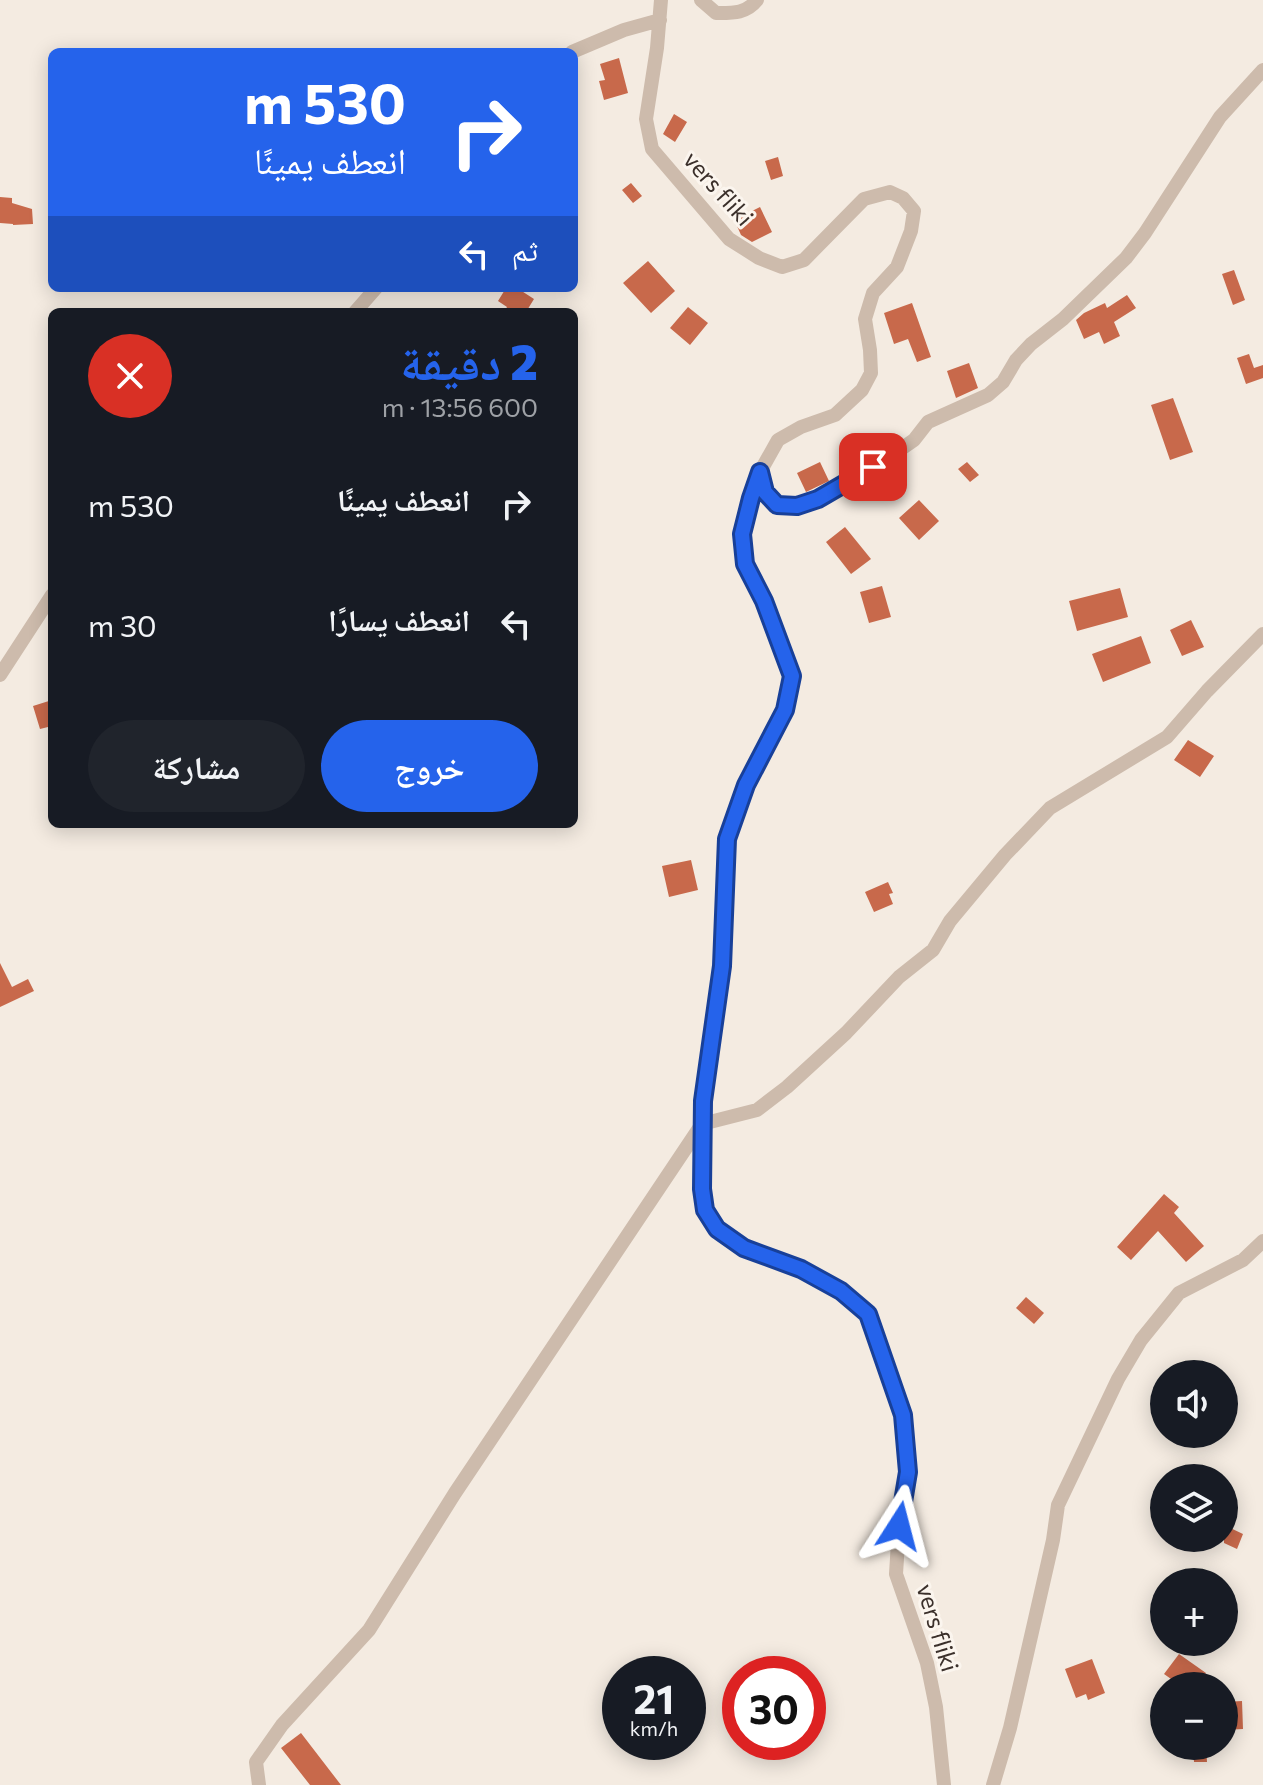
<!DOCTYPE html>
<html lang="ar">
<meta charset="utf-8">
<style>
:root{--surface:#171b24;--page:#20242c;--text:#f1f3f6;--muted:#9ea1a6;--accent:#2563eb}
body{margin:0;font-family:Commissioner,"Noto Naskh Arabic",sans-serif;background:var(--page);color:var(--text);direction:rtl;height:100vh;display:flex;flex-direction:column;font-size:30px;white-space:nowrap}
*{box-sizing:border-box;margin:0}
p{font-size:26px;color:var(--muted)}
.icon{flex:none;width:44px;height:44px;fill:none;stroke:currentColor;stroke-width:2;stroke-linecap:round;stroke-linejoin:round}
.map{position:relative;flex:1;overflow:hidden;direction:ltr}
.drawer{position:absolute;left:48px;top:308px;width:530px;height:520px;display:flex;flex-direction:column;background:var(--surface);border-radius:12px;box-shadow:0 4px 20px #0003;direction:rtl}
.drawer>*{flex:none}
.guide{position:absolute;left:48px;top:48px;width:530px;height:244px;border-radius:12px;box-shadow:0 4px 20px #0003;direction:rtl;background:#2563eb;color:#fff;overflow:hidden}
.buttons{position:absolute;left:1150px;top:1360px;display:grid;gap:16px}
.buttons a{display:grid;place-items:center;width:88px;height:88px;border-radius:50%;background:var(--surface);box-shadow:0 4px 20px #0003;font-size:40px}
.speed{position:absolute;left:602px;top:1656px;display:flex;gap:16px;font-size:40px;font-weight:700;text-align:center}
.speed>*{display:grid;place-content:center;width:104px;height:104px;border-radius:50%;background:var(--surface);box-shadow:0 4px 20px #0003;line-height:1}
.speed small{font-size:20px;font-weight:400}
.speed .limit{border:12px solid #d22;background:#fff;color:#111}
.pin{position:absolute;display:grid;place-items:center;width:68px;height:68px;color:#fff;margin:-34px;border-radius:16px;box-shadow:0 4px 12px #0006}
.me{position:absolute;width:88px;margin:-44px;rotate:9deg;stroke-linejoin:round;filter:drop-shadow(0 0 6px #0008)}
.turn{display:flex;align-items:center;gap:28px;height:168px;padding:0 40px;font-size:36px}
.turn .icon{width:104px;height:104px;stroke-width:2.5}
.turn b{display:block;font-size:56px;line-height:68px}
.then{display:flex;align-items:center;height:76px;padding:0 40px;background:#0003;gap:16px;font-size:30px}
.round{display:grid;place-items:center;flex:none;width:84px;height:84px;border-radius:42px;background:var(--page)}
.summary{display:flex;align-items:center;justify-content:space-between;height:136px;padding:0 40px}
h1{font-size:48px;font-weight:800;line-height:60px;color:var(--accent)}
.button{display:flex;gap:16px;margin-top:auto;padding:16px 40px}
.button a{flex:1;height:92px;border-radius:48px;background:var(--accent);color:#fff;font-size:32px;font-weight:800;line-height:92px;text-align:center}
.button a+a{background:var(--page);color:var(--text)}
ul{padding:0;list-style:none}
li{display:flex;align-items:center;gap:24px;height:120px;padding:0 40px}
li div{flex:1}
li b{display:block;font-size:30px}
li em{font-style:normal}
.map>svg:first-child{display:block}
.building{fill:#c8694b}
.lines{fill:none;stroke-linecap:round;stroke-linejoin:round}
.street{stroke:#cdbbac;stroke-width:14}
.route-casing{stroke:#184099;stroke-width:20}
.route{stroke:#2563eb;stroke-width:14}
.labels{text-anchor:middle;stroke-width:6;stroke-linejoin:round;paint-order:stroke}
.street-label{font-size:24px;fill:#3b302b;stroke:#fbf5ee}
</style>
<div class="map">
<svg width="1263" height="1785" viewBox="0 0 1263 1785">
<rect width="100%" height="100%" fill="#f4ebe1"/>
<!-- building -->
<path class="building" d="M619 58 628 93 604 100 599 81 605 80 600 64Z
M674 114 687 122 675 142 663 134Z
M778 157 783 176 771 180 765 161Z
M631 183 642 196 633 203 622 190Z
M0 197 12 198V203L32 209 33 224 13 225V224L0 223Z
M760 207 772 232 752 242 741 235 737 226 743 223 740 217Z
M648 261 675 291 651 313 623 283Z
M1234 270 1245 300 1233 305 1222 274Z
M506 288H517L534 299 526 312H504L507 307 498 301Z
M1127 295 1136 308 1114 322 1120 336 1104 344 1099 332 1084 339 1076 320 1084 313 1105 303 1107 308Z
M912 303 931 357 917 362 908 339 894 344 884 313Z
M688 307 708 323 690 345 670 328Z
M1249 354 1254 368 1263 365V378L1246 384 1237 358Z
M969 363 978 388 956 398 947 371Z
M1173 398 1193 452 1170 460 1151 405Z
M873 435 878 448 874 450 876 453 853 467 845 448Z
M820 462 829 481 806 492 797 473Z
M967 462 979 475 970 482 958 469Z
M919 500 939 521 919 540 899 518Z
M845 527 871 559 851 574 826 542Z
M882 586 891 617 869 623 860 592Z
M1120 588 1128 617 1077 631 1069 601Z
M1191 620 1204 647 1182 656 1170 630Z
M1141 636 1151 663 1103 682 1092 654Z
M52 700V726L40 729 33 706Z
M1188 740 1214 756 1200 777 1174 760Z
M691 860 698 890 669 897 662 866Z
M888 882 893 893 889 894 893 904 874 912 865 892Z
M0 963 12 987 28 979 34 991 0 1007Z
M1164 1194 1179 1207 1174 1213 1204 1246 1186 1262 1158 1231 1131 1260 1117 1247Z
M1026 1297 1044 1313 1034 1324 1016 1308Z
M1224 1525 1243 1534 1237 1549 1224 1543Z
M1179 1654 1206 1673 1197 1686H1181L1164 1674Z
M1092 1659 1105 1693 1088 1700 1086 1694 1076 1698 1065 1669Z
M1242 1701 1243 1729 1224 1730V1702Z
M301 1733 341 1785H310L281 1748Z
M1193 1746H1206L1207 1762H1194Z"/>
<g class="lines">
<!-- street -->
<path class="street" d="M661 0 657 48 646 119 652 149 729 239 759 258 782 267 804 260 864 199 890 192 903 198 914 211 911 231 897 267 873 293 865 319 870 350 871 373 862 390 835 415 801 427 778 440 760 472 751 498 742 534 745 564 764 601 780 640 792 676 785 710 746 785 727 839 722 921V966L703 1101 702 1189 705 1210 717 1229 744 1248 801 1269 841 1291 868 1314 903 1415 908 1472 899 1526 896 1574 927 1663 936 1707 944 1785
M701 0 716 13C732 13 746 14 757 0
M572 52 624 30 660 20
M355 312 376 288
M760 472 765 492 777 505 797 506 818 499 891 456 914 440 928 422 988 395 1003 382 1016 360 1031 344 1063 319 1126 258 1145 233 1220 117 1263 70
M0 675 52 595
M259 1785 256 1762 282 1725 369 1630 455 1493 702 1124 757 1110 787 1087 846 1033 899 977 933 950 950 921 1005 855 1050 808 1167 737 1207 691 1263 634
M993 1785 1010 1728 1032 1632 1053 1540 1058 1505 1118 1379 1141 1340 1179 1293 1243 1260 1263 1241"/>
</g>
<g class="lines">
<!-- route casing -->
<g class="route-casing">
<path id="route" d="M873 467 818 499 797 506 777 505 765 492 760 472 751 498 742 534 745 564 764 601 792 676 785 710 746 785 727 839 722 966 703 1101 702 1189 705 1210 717 1229 744 1248 801 1269 841 1291 868 1314 903 1415 908 1472 899 1526"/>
</g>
<!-- route -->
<use href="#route" class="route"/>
</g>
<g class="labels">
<!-- street labels -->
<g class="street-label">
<text transform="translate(718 189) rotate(48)" y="8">vers fliki</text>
<text transform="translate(937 1628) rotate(73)" y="8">vers fliki</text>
</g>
</g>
</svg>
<div class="buttons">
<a><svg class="icon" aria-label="sound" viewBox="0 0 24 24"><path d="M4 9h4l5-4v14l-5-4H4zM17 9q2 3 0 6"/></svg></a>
<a><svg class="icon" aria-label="layers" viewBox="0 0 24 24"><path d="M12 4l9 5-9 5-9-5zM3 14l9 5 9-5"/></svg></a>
<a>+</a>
<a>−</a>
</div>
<div class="speed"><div>21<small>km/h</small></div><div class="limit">30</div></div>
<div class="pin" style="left:873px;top:467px;background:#d93025"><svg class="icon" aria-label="arrive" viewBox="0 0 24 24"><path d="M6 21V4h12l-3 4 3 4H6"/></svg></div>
<svg class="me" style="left:899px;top:1526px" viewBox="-20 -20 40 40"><path d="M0-17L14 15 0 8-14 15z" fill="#2563eb" stroke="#fff" stroke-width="4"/></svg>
<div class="guide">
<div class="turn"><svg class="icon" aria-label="right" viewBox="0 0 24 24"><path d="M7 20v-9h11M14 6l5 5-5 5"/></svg><div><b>530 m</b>انعطف يمينًا</div></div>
<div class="then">ثم<svg class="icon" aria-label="left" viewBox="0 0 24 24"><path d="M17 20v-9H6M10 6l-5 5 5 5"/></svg></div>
</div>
<section class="drawer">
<div class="summary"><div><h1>2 دقيقة</h1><p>600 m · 13:56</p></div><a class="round" style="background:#d93025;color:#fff"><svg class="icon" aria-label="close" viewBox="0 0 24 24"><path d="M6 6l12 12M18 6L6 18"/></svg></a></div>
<ul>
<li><svg class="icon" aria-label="right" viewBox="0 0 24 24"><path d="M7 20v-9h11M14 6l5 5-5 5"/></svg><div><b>انعطف يمينًا</b></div><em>530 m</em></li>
<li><svg class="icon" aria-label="left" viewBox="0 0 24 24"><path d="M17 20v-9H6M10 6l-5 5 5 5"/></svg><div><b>انعطف يسارًا</b></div><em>30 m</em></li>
</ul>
<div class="button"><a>خروج</a><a>مشاركة</a></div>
</section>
</div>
